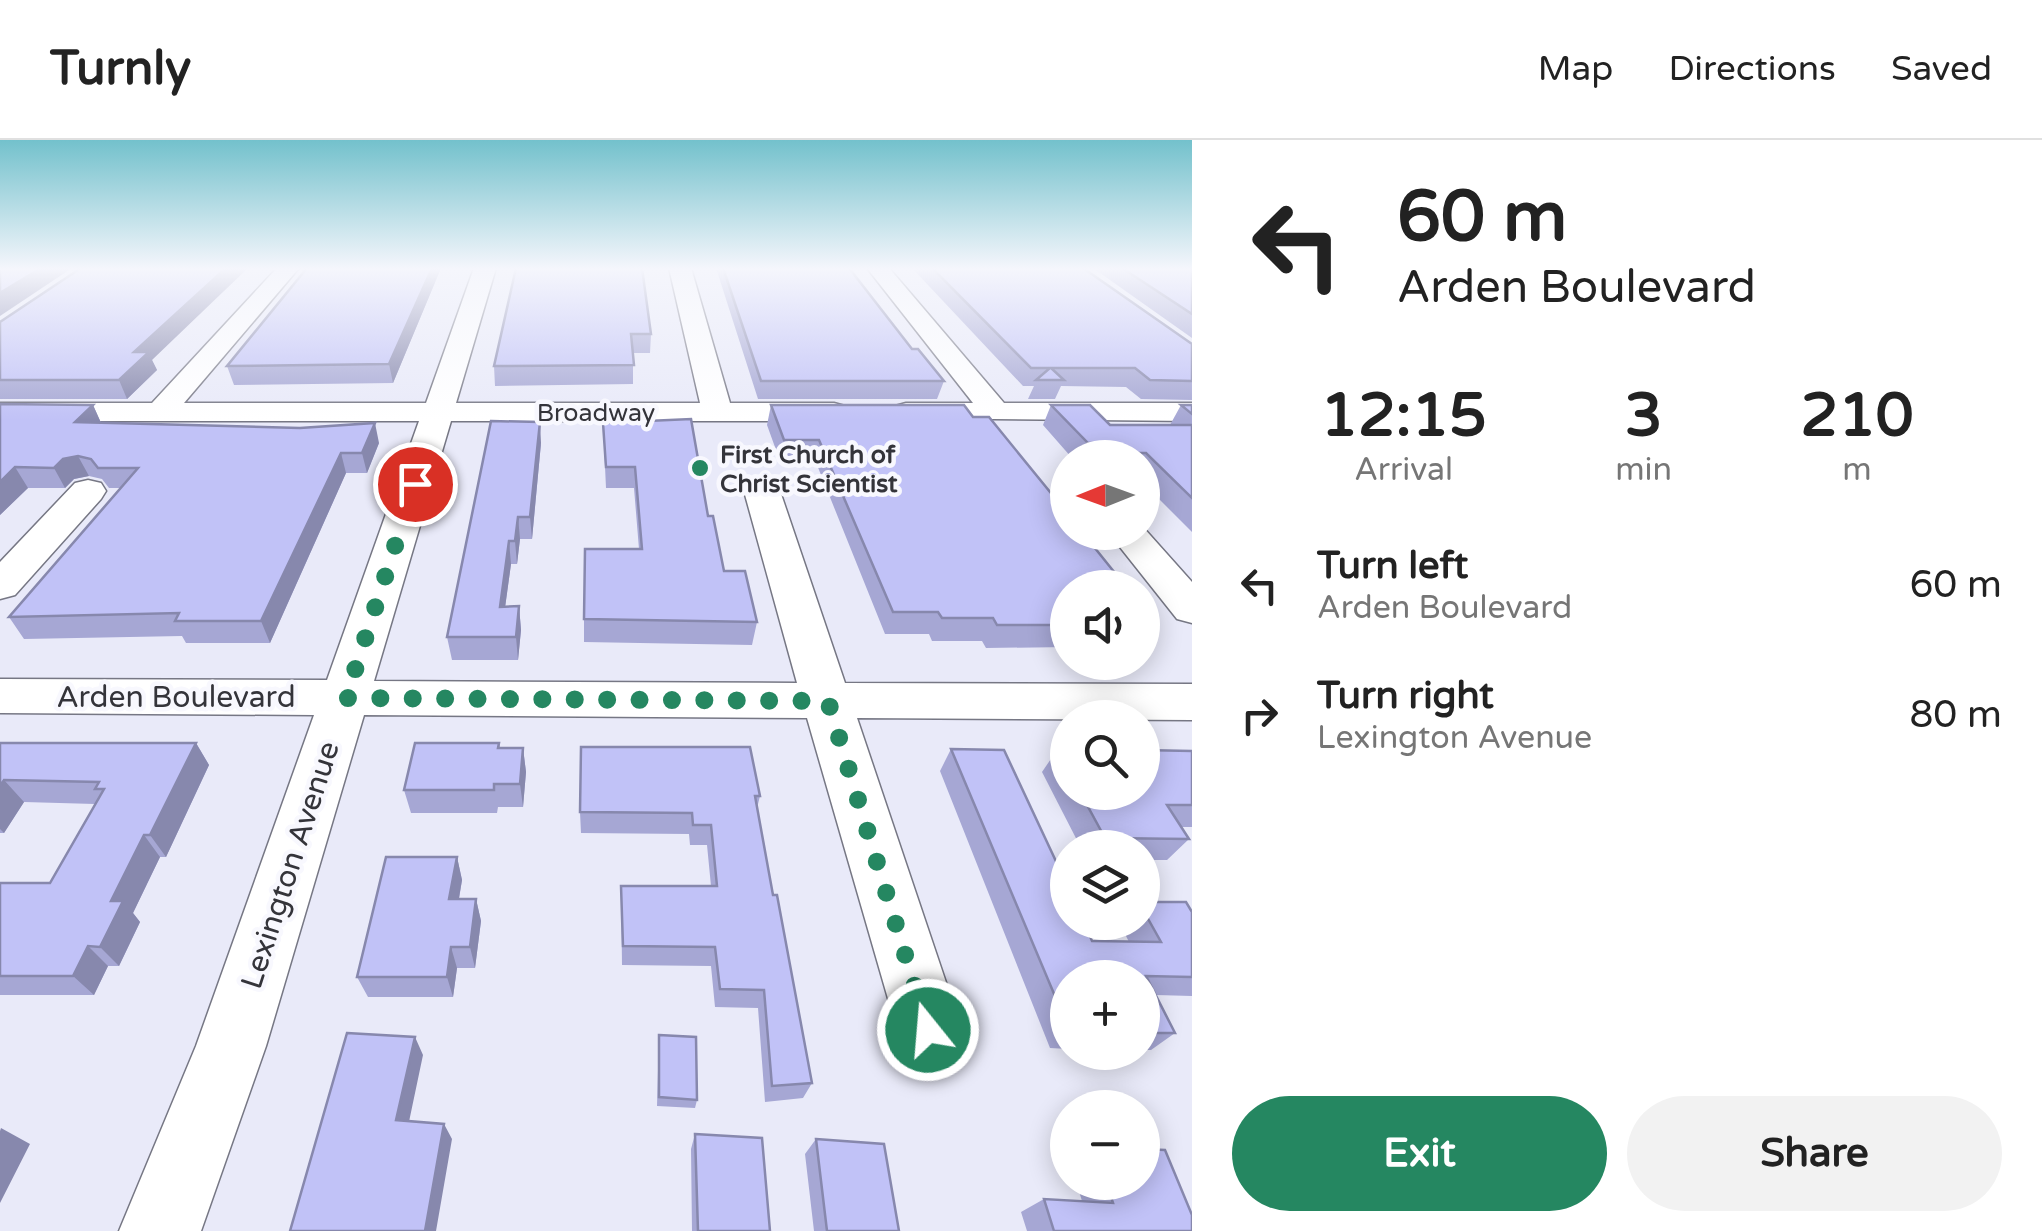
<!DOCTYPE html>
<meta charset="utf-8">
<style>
:root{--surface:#fff;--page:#f2f2f2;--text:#222;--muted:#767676;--line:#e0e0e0;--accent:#258761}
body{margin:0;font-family:"Varela Round",sans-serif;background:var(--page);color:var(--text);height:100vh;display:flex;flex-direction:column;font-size:38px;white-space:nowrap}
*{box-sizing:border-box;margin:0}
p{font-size:32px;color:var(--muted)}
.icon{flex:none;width:55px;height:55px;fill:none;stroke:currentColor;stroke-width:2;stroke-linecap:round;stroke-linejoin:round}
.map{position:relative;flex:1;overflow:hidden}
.details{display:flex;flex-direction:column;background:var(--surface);width:850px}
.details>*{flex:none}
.hud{background:#fff;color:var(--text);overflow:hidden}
.needle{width:65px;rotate:269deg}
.fabs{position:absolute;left:1050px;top:300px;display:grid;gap:20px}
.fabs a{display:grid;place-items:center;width:110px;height:110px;border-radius:50%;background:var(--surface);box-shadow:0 5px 25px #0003;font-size:50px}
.pin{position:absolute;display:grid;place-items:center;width:85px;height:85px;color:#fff;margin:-42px;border:5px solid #fff;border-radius:50%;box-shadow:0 2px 10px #0007}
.me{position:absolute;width:110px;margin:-55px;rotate:343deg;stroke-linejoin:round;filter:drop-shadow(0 0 8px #0008)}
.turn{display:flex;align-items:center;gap:35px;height:210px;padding:0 40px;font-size:45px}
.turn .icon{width:130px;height:130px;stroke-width:2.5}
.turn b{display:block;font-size:70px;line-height:85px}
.eta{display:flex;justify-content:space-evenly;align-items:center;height:170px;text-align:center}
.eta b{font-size:60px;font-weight:700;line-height:70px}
.action{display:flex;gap:20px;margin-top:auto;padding:20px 40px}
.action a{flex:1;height:115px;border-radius:60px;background:var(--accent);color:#fff;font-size:40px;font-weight:700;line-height:115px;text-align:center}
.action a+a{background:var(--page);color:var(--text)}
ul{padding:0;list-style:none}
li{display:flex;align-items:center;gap:30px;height:130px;padding:0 40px}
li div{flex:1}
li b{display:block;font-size:38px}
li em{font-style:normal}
header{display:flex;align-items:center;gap:60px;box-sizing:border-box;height:140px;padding:0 50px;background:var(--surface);border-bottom:2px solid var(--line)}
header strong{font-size:48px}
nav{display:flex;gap:55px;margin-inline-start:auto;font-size:35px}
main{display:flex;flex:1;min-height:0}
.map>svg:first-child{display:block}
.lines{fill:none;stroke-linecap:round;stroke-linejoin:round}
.minor-casing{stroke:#767784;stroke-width:3}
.minor{fill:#fff;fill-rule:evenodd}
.wall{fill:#a6a7d4}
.shaded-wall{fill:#8788ad}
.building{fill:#c1c2f7;stroke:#8788ad;stroke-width:2.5}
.route{stroke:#258761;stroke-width:18;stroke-dasharray:0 32.4}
.poi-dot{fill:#258761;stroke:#f8f8fe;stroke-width:4}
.labels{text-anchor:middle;stroke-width:9;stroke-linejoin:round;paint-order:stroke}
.far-street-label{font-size:25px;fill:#34343a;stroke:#f8f8fe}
.far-poi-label{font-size:25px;font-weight:bold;fill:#34343a;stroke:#f8f8fe;text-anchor:start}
.street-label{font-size:30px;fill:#34343a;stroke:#f8f8fe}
</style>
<header>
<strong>Turnly</strong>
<nav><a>Map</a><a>Directions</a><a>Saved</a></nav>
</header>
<main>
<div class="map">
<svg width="1192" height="1091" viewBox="0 0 1192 1091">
<rect width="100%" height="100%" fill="#e9eaf9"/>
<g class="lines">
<!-- minor casing -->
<g class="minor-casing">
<path id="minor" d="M277 128H299L184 263H426L474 128H496L456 263H700L669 128H691L730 263H834L845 266 849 272 845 278 834 281H451L374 541 797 543 744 351 749 343 762 340 775 343 780 351 845 543 1192 544V580L857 578 962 890 952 914 928 924 904 914 807 578 364 575 266 906 201 1091H119L196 906 314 575 0 573V539L327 540 419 281H0V263H152Z
M867 128H889L1004 263H1192V281L895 278 891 272 895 266 906 263H973Z
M88 340 101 343 106 351 101 359 15 455 0 459V422L75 343Z
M1142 386 1192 442V483L1177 479 1108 392H1142Z"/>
</g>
<!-- minor -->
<use href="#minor" class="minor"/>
</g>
<!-- wall -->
<path class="wall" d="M307 128H441L393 243 234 245 227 226Z
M516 128 651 194 650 213H633V244L495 246 494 226Z
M716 128H849L912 209 944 241 937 259H758Z
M912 128H1083L1192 204V260L1141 259 1126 247 1061 246 1055 259H1028L1034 246H1023Z
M1093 128H1192V198Z
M0 182 152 220 157 230 127 259H0Z
M0 264 93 265 101 283 379 303 367 333H346L270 503H186L182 496 24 499 9 477 120 348H109L102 339 89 336 74 339 65 348H28L0 375Z
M771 265 1068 448V507L986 508 982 501H932L929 494H885L815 320 780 321 767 285Z
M1051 265 1110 285H1170L1181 265H1192V392L1142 342V318H1072L1043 285Z
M603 283 708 376 724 431 757 482 752 505 584 502V479L639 409 634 348H606Z
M541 303 532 399H520L517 424H511L505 467 519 466 521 490 518 520H452L447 497Z
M1142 475 1150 484 1142 496Z
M0 603H196L209 625 166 717H160L133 773 140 782 119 826H108L94 855H0V743H50L95 664 24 662 4 693H0Z
M499 603 500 608H523L526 632 523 667H498L497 673H411L404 650Z
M951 609 1092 801 1129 802 1119 782H1142V762L1192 772V856L1156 855 1175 893 1151 910H1142V838H1068V909L1050 908 940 631Z
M1057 610H1068V652H1142L1192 611V687H1181L1189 699 1167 720H1142V708H1081L1042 632Z
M760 656 757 668 773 755 812 943 803 958 765 962 758 868 715 867 711 826 622 825 621 746H711L707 705H690L689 694 581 693 580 672Z
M457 717 462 740 459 759H476L481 781 475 828H457L453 857H368L357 837Z
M659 895 697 960 695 968 657 966Z
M695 994 770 1091H692L691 1009Z
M816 999 899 1091H814L805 1014Z
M1076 1042H1142L1192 1091H1027L1021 1072 1044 1059 1082 1061Z"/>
<!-- shaded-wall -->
<path class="shaded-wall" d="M41 128H72L0 176V153Z
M226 128H248L152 220 157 230 127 259 119 240 134 212Z
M432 128H441L393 243 389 224Z
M93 265 102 285 75 282Z
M540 282 541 303 532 399 530 377Z
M375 283 379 303 367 333 362 313Z
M341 313 346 333 270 503 261 481Z
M78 316 89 336 74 339 65 348 54 328 63 319Z
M15 327 28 348 0 375V342Z
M518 377 520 399 517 424 515 401Z
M509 401 511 424 502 490 500 467Z
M519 466 521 490 518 520 516 497Z
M196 603 209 625 166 717 150 695Z
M523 608 526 632 523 667 520 644Z
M4 640 24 662 4 693 0 689V646Z
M144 695 160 717 133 773 140 782 119 826 100 807 111 761Z
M457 717 462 740 455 781 449 759Z
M476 759 481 781 475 828 470 807Z
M88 806 108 826 94 855 73 836Z
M451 807 457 828 453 857 447 837Z
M415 897 423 915 406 996 396 980Z
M444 984 452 999 436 1091H425Z
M1 988 30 1004 0 1063V991Z"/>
<!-- building -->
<path class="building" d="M0 128H41L0 153Z
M81 128H226L134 212H149L119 240H0V182Z
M307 128H432L389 224 227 226Z
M516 128H642L651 194H631L634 225 494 226Z
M723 128H849L912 209H918L944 241H761Z
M932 128H1083L1192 204V241L1150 240 1135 228H1051L1064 240H1036L1050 228H1031Z
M1122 128H1192V174Z
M0 264 93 265 75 282 300 288 375 283 362 313H341L261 481H175L179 473 9 477 138 328H98L91 319 78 316 63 319 54 328 15 327 0 342Z
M771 265H964L973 277H989L1068 374V392H1082L1127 448H1068V485H997L993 478H942L938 472H893L819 300H784Z
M1051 265H1090L1110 285H1192V358L1146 313H1105L1095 303H1088Z
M1181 265H1192V274Z
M691 279 708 376H713L724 431H745L757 482 584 479 585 409H642L635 327H606L603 283Z
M491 281 540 282 530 377H518L515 401H509L500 467 519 466 516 497H447Z
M1142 475 1150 484H1142Z
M0 603H196L150 695H144L111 761H123L100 807 88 806 73 836H0V743H50L104 649H95L99 642 4 640 0 646Z
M415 603H499L498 608H523L520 644H494V650H404Z
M581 607H750L760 656H755L773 755H777L812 943 772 946 764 850 720 849 715 807 623 806 621 746H717L711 685H693L692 673 580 672Z
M951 609 1004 610 1068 747V782H1084L1092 801 1161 802 1142 768V762H1186L1192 772V837L1146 836 1175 893H1142V838H1068V887Z
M1057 610H1068V629Z
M1142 610 1192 611V665H1167L1189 699 1105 698 1080 652H1142Z
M386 717H457L449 759H476L470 807H451L447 837H357Z
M347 893 415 897 396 980 444 984 425 1091H290Z
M659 895 696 897 697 960 659 957Z
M695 994 762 998 770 1091H698Z
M816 999 884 1004 899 1091H827Z
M1142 1009 1165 1010 1192 1075V1091H1054L1044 1059 1113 1063 1106 1042H1142Z"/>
<!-- sky -->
<linearGradient id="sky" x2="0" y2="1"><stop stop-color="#73c1cc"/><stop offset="0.46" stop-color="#f5f6fc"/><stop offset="1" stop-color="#f5f6fc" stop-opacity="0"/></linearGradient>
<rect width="1192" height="280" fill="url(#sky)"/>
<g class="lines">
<!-- route -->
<path class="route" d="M415 344 346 558 828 561 928 890"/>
</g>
<!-- markers -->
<circle class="poi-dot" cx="700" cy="328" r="10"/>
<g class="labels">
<!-- far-street labels -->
<g class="far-street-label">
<text x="596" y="281">Broadway</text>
</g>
<!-- far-poi labels -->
<g class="far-poi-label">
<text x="720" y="323">First Church of<tspan x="720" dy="29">Christ Scientist</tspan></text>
</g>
<!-- street labels -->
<g class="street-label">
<text x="176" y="567">Arden Boulevard</text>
<text transform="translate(290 725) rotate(-72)" y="10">Lexington Avenue</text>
</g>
</g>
</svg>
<div class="fabs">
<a><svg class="needle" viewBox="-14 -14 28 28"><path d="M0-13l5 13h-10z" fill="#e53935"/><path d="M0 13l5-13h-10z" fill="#767676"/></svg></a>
<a><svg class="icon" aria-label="sound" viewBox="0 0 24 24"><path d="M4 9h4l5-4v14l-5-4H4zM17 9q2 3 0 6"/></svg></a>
<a><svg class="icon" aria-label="search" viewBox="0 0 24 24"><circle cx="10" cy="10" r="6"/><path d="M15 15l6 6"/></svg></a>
<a><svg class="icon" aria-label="layers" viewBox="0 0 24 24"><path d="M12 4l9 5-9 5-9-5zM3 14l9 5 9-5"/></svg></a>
<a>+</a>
<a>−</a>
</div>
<div class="pin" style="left:415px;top:344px;background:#d93025"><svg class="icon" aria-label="arrive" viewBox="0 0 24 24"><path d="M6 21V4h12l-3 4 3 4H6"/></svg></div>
<svg class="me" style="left:928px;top:890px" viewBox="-20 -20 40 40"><circle r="17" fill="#258761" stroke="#fff" stroke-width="3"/><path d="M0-11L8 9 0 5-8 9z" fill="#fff"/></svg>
</div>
<section class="details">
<div class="hud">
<div class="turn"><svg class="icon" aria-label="left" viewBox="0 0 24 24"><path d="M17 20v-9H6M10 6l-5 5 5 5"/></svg><div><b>60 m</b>Arden Boulevard</div></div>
</div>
<div class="eta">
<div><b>12:15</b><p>Arrival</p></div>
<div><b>3</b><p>min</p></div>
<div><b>210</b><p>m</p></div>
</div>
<ul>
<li><svg class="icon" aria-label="left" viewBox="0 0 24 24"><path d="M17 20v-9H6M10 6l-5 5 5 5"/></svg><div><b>Turn left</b><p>Arden Boulevard</p></div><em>60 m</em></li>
<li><svg class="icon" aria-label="right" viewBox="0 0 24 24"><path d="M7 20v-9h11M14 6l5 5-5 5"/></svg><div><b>Turn right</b><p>Lexington Avenue</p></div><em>80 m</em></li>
</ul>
<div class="action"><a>Exit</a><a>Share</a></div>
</section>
</main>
